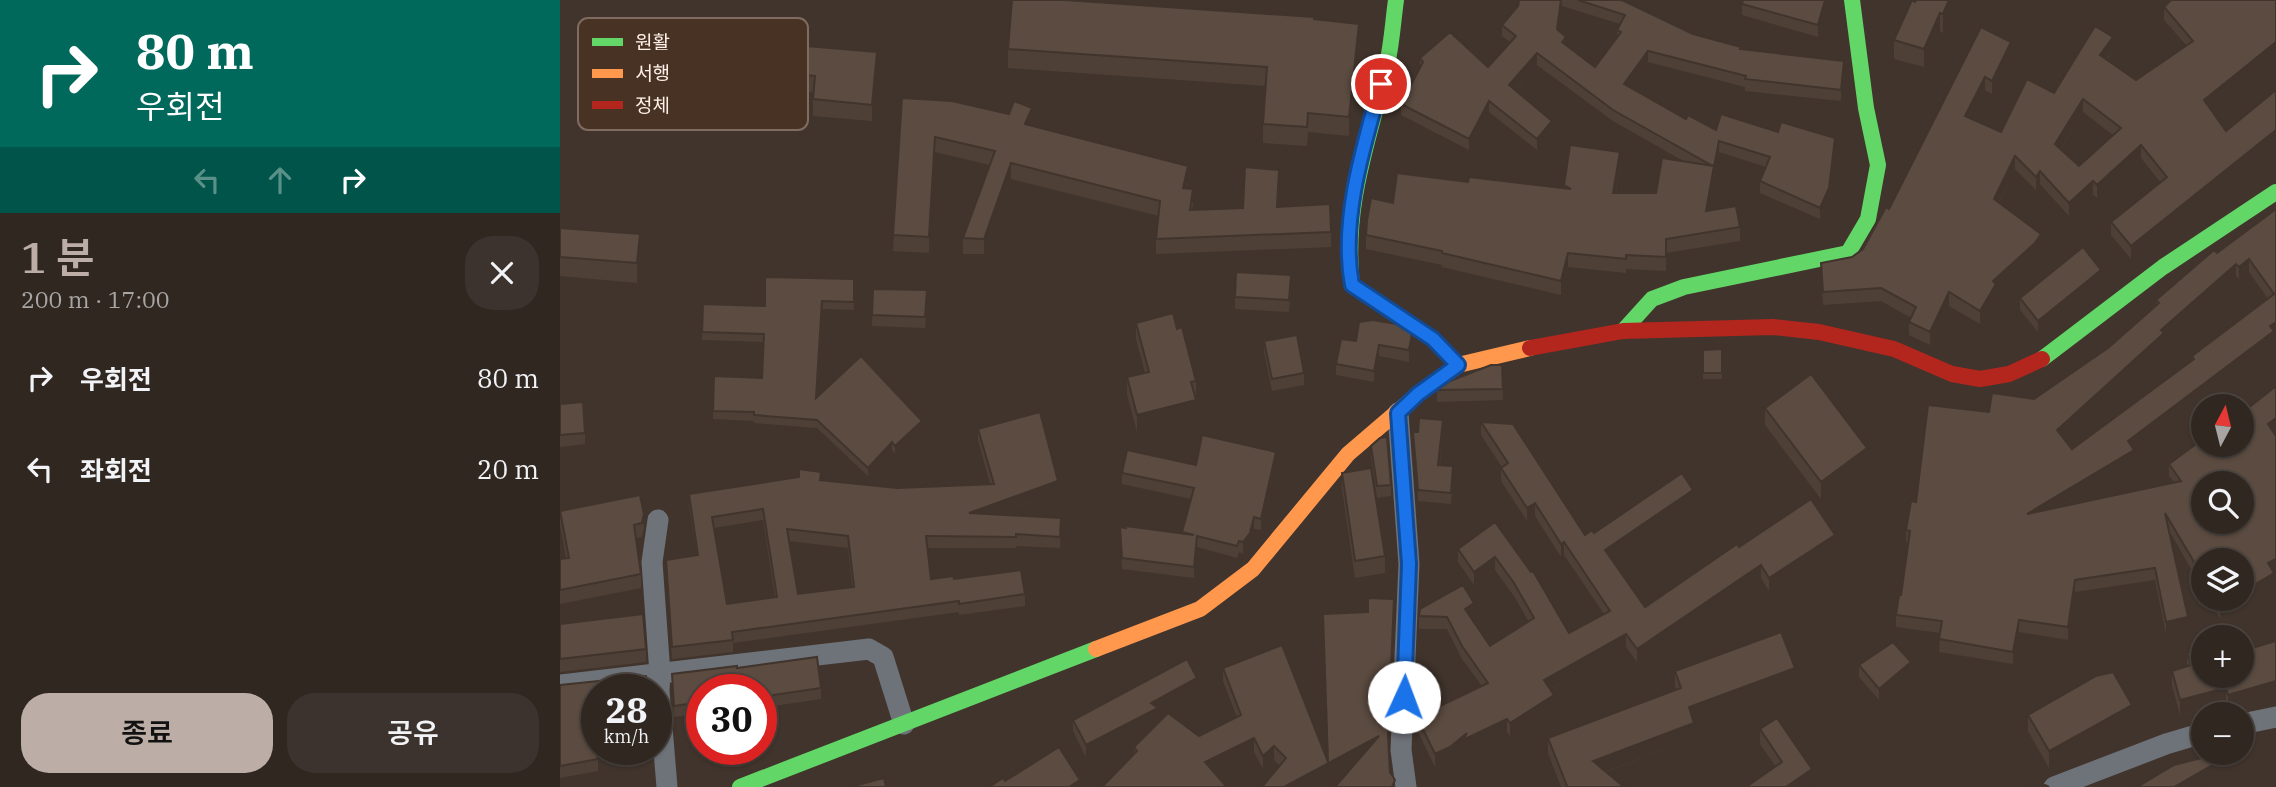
<!DOCTYPE html>
<html lang="ko">
<meta charset="utf-8">
<style>
:root{--surface:#302721;--page:#3c332e;--text:#f1f3f6;--muted:#a8a5a5;--line:#4b443f;--accent:#bcaea6}
body{margin:0;font-family:"IBM Plex Serif","Noto Sans KR",serif;background:var(--page);color:var(--text);height:100vh;display:flex;flex-direction:column;font-size:26px;white-space:nowrap}
*{box-sizing:border-box;margin:0}
p{font-size:23px;color:var(--muted)}
.icon{flex:none;width:38px;height:38px;fill:none;stroke:currentColor;stroke-width:2;stroke-linecap:round;stroke-linejoin:round}
.map{position:relative;flex:1;overflow:hidden}
.side{display:flex;flex-direction:column;background:var(--surface);width:560px}
.side>*{flex:none}
.banner{background:#00695c;color:#fff;overflow:hidden}
.needle{width:46px;rotate:7deg}
.controls{position:absolute;left:1631px;top:394px;display:grid;gap:14px}
.controls a{display:grid;place-items:center;width:63px;height:63px;border-radius:50%;background:var(--surface);box-shadow:0 2px 5px #0004,0 0 0 2px var(--line);font-size:35px}
.speed{position:absolute;left:21px;top:674px;display:flex;gap:14px;font-size:35px;font-weight:700;text-align:center}
.speed>*{display:grid;place-content:center;width:91px;height:91px;border-radius:50%;background:var(--surface);box-shadow:0 2px 5px #0004,0 0 0 2px var(--line);line-height:1}
.speed small{font-size:18px;font-weight:400}
.speed .limit{border:10px solid #d22;background:#fff;color:#111}
.pin{position:absolute;display:grid;place-items:center;width:60px;height:60px;color:#fff;margin:-30px;border:4px solid #fff;border-radius:50%;box-shadow:0 2px 7px #0007}
.me{position:absolute;width:77px;margin:-38px;rotate:2deg;stroke-linejoin:round;filter:drop-shadow(0 0 5px #0008)}
.turn{display:flex;align-items:center;gap:24px;height:147px;padding:0 21px;font-size:32px}
.turn .icon{width:91px;height:91px;stroke-width:2.5}
.turn b{display:block;font-size:49px;line-height:60px}
.lanes{display:flex;align-items:center;height:66px;padding:0 21px;background:#0003;justify-content:center;gap:35px;direction:ltr}
.lanes .off{opacity:.35}
.round{display:grid;place-items:center;flex:none;width:74px;height:74px;border-radius:28px;background:var(--page)}
.headline{display:flex;align-items:center;justify-content:space-between;height:119px;padding:0 21px}
h1{font-size:42px;font-weight:600;line-height:52px;color:var(--accent)}
.button{display:flex;gap:14px;margin-top:auto;padding:14px 21px}
.button a{flex:1;height:80px;border-radius:28px;background:var(--accent);color:#111;font-size:28px;font-weight:600;line-height:80px;text-align:center}
.button a+a{background:var(--page);color:var(--text)}
ul{padding:0;list-style:none}
li{display:flex;align-items:center;gap:21px;height:91px;padding:0 21px}
li div{flex:1}
li b{display:block;font-size:26px}
li em{font-style:normal}
main{display:flex;flex:1;min-height:0}
.map>svg:first-child{display:block}
.lines{fill:none;stroke-linecap:round;stroke-linejoin:round}
.street{stroke:#6e7279;stroke-width:21}
.fast{stroke:#63d668;stroke-width:16}
.slow{stroke:#ff974d;stroke-width:16}
.jam{stroke:#b3261e;stroke-width:16}
.wall{fill:#4e4037;fill-rule:evenodd}
.shaded-wall{fill:#40342d}
.building{fill:#5b4b40;stroke:#40342d;stroke-width:2;fill-rule:evenodd}
.route-casing{stroke:#114b97;stroke-width:18}
.route{stroke:#1a73e8;stroke-width:12}
.key{fill:#483224;stroke:#7f6b5f;stroke-width:2}
.key-label{font-size:19px;fill:#fff0e8}
</style>
<main>
<section class="side">
<div class="banner">
<div class="turn"><svg class="icon" aria-label="right" viewBox="0 0 24 24"><path d="M7 20v-9h11M14 6l5 5-5 5"/></svg><div><b>80 m</b>우회전</div></div>
<div class="lanes"><svg class="icon off" aria-label="left" viewBox="0 0 24 24"><path d="M17 20v-9H6M10 6l-5 5 5 5"/></svg><svg class="icon off" aria-label="ahead" viewBox="0 0 24 24"><path d="M12 20V5M6 11l6-6 6 6"/></svg><svg class="icon" aria-label="right" viewBox="0 0 24 24"><path d="M7 20v-9h11M14 6l5 5-5 5"/></svg></div>
</div>
<div class="headline"><div><h1>1 분</h1><p>200 m · 17:00</p></div><a class="round"><svg class="icon" aria-label="close" viewBox="0 0 24 24"><path d="M6 6l12 12M18 6L6 18"/></svg></a></div>
<ul>
<li><svg class="icon" aria-label="right" viewBox="0 0 24 24"><path d="M7 20v-9h11M14 6l5 5-5 5"/></svg><div><b>우회전</b></div><em>80 m</em></li>
<li><svg class="icon" aria-label="left" viewBox="0 0 24 24"><path d="M17 20v-9H6M10 6l-5 5 5 5"/></svg><div><b>좌회전</b></div><em>20 m</em></li>
</ul>
<div class="button"><a>종료</a><a>공유</a></div>
</section>
<div class="map">
<svg width="1716" height="787" viewBox="0 0 1716 787">
<rect width="100%" height="100%" fill="#40342c"/>
<g class="lines">
<!-- street -->
<path class="street" d="M838 413 849 564 841 750 846 787
M98 520 92 562 100 674 99 691 107 787
M0 685 309 649 323 657 344 724
M1682 724 1716 717
M1494 787 1606 744 1643 733"/>
<!-- fast -->
<path class="fast" d="M836 0C833 21 832 43 827 64 809 142 783 203 792 285L873 339 898 365
M1063 331 1092 299 1124 287 1288 253 1308 219 1318 165 1306 108 1292 0
M1482 359 1603 267 1716 192
M180 787 536 649"/>
<!-- slow -->
<path class="slow" d="M536 649 640 609 693 569 788 454 858 394 898 365 970 348"/>
<!-- jam -->
<path class="jam" d="M970 348 1063 331 1213 327 1259 332 1334 349 1392 374 1420 379 1449 374 1482 359"/>
</g>
<!-- wall -->
<path class="wall" d="M959 0H1062L1133 34 1181 49 1284 72 1281 101 1185 91V87L1088 62 1070 87 1126 119 1156 130 1218 132 1275 149 1269 199 1260 219 1200 193V181L1206 167 1159 152 1148 210 1180 227V241L1106 253V271L1066 269V273L1008 267 1001 295 882 267V265L806 249V235L833 203 908 182 1004 188V185L1060 166 1056 193H1096L1125 162 1053 121 977 65 955 90 992 132 977 150 929 112 909 150 841 115V104L860 68V58L928 67 950 42 942 36V25L958 6ZM1002 6 1060 24 1057 30V37L1035 67 1006 45 998 30Z
M1397 0 1383 33 1380 31 1364 67 1334 59V40L1355 2Z
M1182 4 1265 12 1258 37 1182 15Z
M1604 7 1716 55 1650 108 1571 259 1551 235V222L1601 183 1581 158 1537 198 1533 194 1509 216 1480 184 1476 190 1455 169 1439 203 1481 247 1475 256 1436 291V297L1420 324 1389 306 1370 345 1349 335V322L1351 318 1321 301 1263 305 1261 263 1292 257 1303 249 1329 209 1421 27 1451 55 1432 94 1425 90 1410 118 1441 132 1553 50 1547 60 1576 80 1626 45 1604 20ZM1523 112 1553 135 1519 166 1501 149Z
M754 19 799 42 789 136 748 132 747 146 703 143V124L706 86 448 68V49Z
M212 43 317 69 312 121 253 116V92L211 89 210 124 118 120V104Z
M342 98 472 123 471 126 628 182 627 188 633 204 632 210 683 208 719 185 718 206 771 232V247L596 254V239L599 216 451 179 424 254H403V238L430 165 375 152 369 253 333 251Z
M1716 209V334L1714 335V344L1574 449V462L1499 507 1614 482 1609 476V464L1643 444 1716 386V430L1714 432V586L1660 618 1648 598H1682L1643 560V590L1610 532 1628 630 1606 634 1595 580 1515 592 1508 640 1459 632 1453 664 1379 652 1380 633 1336 627V615L1341 595 1349 543 1346 542V530L1356 502 1429 412 1474 399 1548 348 1596 305V300ZM1689 272 1708 299 1632 356V360L1512 449 1502 438 1604 346V340L1676 276 1679 280Z
M0 228 80 253 77 283 0 276Z
M294 279V310L262 309 257 398 362 430 335 454 332 450 308 476 257 428 194 423V421L153 419 154 376 202 378 204 342 142 340 143 304 205 306Z
M1541 282 1478 332 1460 310V298Z
M731 286 729 312 675 309V297Z
M313 289 367 302 365 328 312 326Z
M576 323 617 329 636 381V417L577 432 567 394V377L585 373 576 339Z
M704 341 744 373V385L712 391 704 352Z
M796 341 852 346 849 362 819 356 814 382 776 375V364Z
M1162 349V379H1143V350Z
M942 365 943 400 877 402V390Z
M0 404 25 433V444L0 447Z
M1205 408 1307 464 1261 499 1205 425Z
M921 422 1025 535 1133 503 1051 558 1085 607 1179 547 1275 548 1209 591 1201 578 1077 662 1066 647 990 689 994 708 950 736 947 732 903 753V749L890 760 875 767 857 730V717L922 686 902 659 887 629H859V616H914L911 618 930 646 969 622 954 596 935 570 914 585 898 562V549L935 522 1009 633 1044 614 1004 555 1001 557 975 516 967 521 941 481V468L942 467 921 435Z
M418 429 498 492 437 514 501 529 500 548 456 546V548H367L371 579H394L465 594V606L399 615V612L173 643V652L112 659 106 560 137 555 129 506V494L261 481 337 488 430 484 418 440ZM203 520 215 597 167 604 154 528ZM229 541 288 548 292 587 238 594Z
M853 432H883L880 465 893 478 891 504 858 501Z
M811 446 831 485V496L817 498 811 457Z
M716 463 701 530 694 529 690 545 683 554 679 552 677 558 637 547 634 578 562 569 560 527 622 533 631 499 562 484V473L636 465Z
M782 473 825 556V573L795 578 782 489Z
M80 495 84 528 82 537 76 538 81 574V588L0 604V559L6 558 0 525V511Z
M834 613 828 741 830 772 835 787 796 762 750 787 720 766 714 760 703 769 694 752 653 772 666 787 574 754V747L639 736 677 717 663 681V668L768 761Z
M0 624 86 649V662L0 672Z
M1627 653 1682 676 1668 710 1666 703 1620 715 1612 686V671L1627 666Z
M1299 665 1351 673 1319 700 1299 677Z
M177 668 261 688V699L201 708V690H142V713L114 717 112 674Z
M1115 671 1235 683 1134 721V738L1045 772 1064 787H1001L988 753V738L1116 690 1115 687Z
M0 685 37 690V726H32L38 759V771L0 778Z
M637 690 598 711V719L526 757 513 731V720Z
M1468 715 1572 721 1489 768 1468 731Z
M1200 729 1252 783 1216 767 1200 744Z"/>
<!-- shaded-wall -->
<path class="shaded-wall" d="M1001 0 1002 6 997 40V29Z
M1265 0V12L1258 37V25Z
M1389 0H1397L1383 33V14Z
M1380 13V31L1364 67V49Z
M799 24V42L789 136V117Z
M1553 37V50L1540 68V55Z
M1451 42V55L1432 94V81Z
M1716 42V55L1644 113V100Z
M1088 51V62L1064 95V84Z
M317 52V69L312 121V105Z
M977 53V65L949 96V85Z
M1284 61V72L1281 101V90Z
M1425 77V90L1405 129V116Z
M1523 99V112L1495 158V144Z
M929 101V112L909 150V139Z
M472 108V123L465 140V124Z
M992 121V132L977 150V139Z
M1716 130V143L1571 259V246Z
M375 137V152L369 253V237Z
M1275 138V149L1269 199 1260 219V208Z
M1159 141V152L1154 178V167Z
M1581 145V158L1537 198V185Z
M1060 152V166L1053 207V193Z
M1455 156V169L1434 212V199Z
M451 163V179L424 254V239Z
M628 166V182L623 203V188Z
M1154 166V180L1146 225V211Z
M1480 171V184L1476 190V177Z
M1533 181V194L1509 216V203Z
M80 234V253L77 283V263Z
M1481 234V247L1475 256 1436 291V297L1420 324V311L1433 281Z
M1008 253V267L1001 295V281Z
M1689 259V272L1679 280V267Z
M1676 264V276L1604 340V346L1497 443V430L1601 330Z
M1541 270V282L1478 332V321Z
M1389 292V306L1370 345V332Z
M1716 322V334L1714 335V344L1569 453 1574 450V462L1467 526V514Z
M852 334V346L849 362V350Z
M819 345V356L814 382V371Z
M636 400V417L577 432V415Z
M1716 418V430L1708 437V424Z
M883 420V432L878 476V465Z
M362 421V430L335 454V446Z
M332 442V450L308 476V468Z
M1307 448V464L1261 499V482Z
M716 452V463L701 530V519Z
M498 481V492L409 524V513Z
M1133 490V503L1045 563V550Z
M975 503V516L967 521V508Z
M694 517V529L690 545 683 554V542Z
M1275 535V548L1209 591V578Z
M637 536V547L634 578V567Z
M1004 542V555L1001 557V544Z
M935 557V570L914 585V572Z
M1716 559V572L1708 575V563Z
M1201 565V578L1077 662V649Z
M1714 573V586L1660 618V605L1671 598H1682V592Z
M1515 580V592L1508 640V627Z
M914 603V616L905 621V609Z
M1628 617V630L1606 634V622Z
M1459 620V632L1453 664V652Z
M1066 634V647L984 692V680Z
M1351 662V673L1319 700V689Z
M1235 668V683L1129 723V707Z
M637 678V690L598 711V719L526 757V745L591 703Z
M1716 681V696L1668 710V695Z
M1666 688V703L1620 715V700Z
M994 695V708L950 736V723Z
M1572 705V721L1489 768V751Z
M947 719V732L903 753V749L890 760 875 767V754L907 733Z
M1134 723V738L1033 776V761Z
M819 736V750L750 787H724Z
M694 738V752L645 776V762Z
M714 746V760L703 769V756Z
M1663 759V774L1640 787H1614Z
M1252 769V783L1247 787H1226Z
M520 780V787H509Z"/>
<!-- building -->
<path class="building" d="M452 0H505L754 17V19L799 24 789 117 748 113 747 127 703 124 707 67 448 49Z
M959 0H1001L997 29 1006 37 1002 42 1035 67 1061 32 1057 30 1065 15 1018 0H1062L1133 34 1181 47 1180 49 1284 61 1281 90 1185 79 1186 76 1088 51 1064 84 1126 119 1128 115 1156 130 1161 114 1218 132 1221 122 1275 138 1269 188 1260 208 1200 181 1210 157 1159 141 1154 167V166L1151 165 1053 110 977 53 949 85 992 121 977 139 929 101 909 139 841 104 863 62 860 58 890 32 928 67 956 36 942 25 958 6Z
M1183 0H1265L1258 25 1182 4Z
M1352 0 1355 2 1356 0H1389L1383 14 1380 13 1364 49 1334 40Z
M1611 0H1716V42L1644 100 1666 131 1716 90V130L1571 246 1551 222 1607 177 1581 145 1537 185 1533 181 1509 203 1480 171 1476 177 1455 156 1434 199 1481 234 1475 243 1433 281 1436 284 1420 311 1389 292 1370 332 1349 322 1356 307 1321 288 1263 292 1261 263 1292 257 1303 249 1326 207 1329 209 1421 27 1451 42 1432 81 1425 77 1405 116 1441 132 1467 79 1494 93 1535 26 1553 37 1540 55 1576 80 1633 41 1604 7ZM1523 99 1561 128 1519 166 1495 144Z
M120 34 212 37V43L317 52 312 105 253 99 255 76 211 72 210 107 118 104Z
M342 98 392 101 449 114 454 101 472 108 465 124 628 166 623 188 633 189 630 210 683 208 685 167 719 170 717 207 770 204 771 232 596 239 600 201 451 163 424 239 403 238 435 151 375 137 369 237 333 235Z
M1010 145 1060 152 1053 193H1096L1102 158 1154 166 1146 211 1176 206 1180 227 1106 239V257L1066 255V259L1008 253 1001 281 882 253V251L806 235 807 220 811 198 833 203 837 173 908 182 909 177 1011 189 1004 185Z
M1716 209V322L1710 326 1714 331 1568 441 1574 450 1467 514 1621 481 1609 464 1643 439V444H1682V413L1716 386V418L1708 424 1716 436V559L1708 563 1714 573 1682 592V560H1643V577L1605 513 1628 617 1606 622 1595 568 1515 580 1508 627 1459 620 1453 652 1379 639 1382 621 1336 615 1339 595H1341L1350 531 1346 530 1351 501 1356 502 1368 405 1429 412 1432 393 1474 399 1548 348 1599 303 1596 300 1654 250 1657 253ZM1689 259 1714 294 1632 356 1634 359 1512 449 1497 430 1604 333 1601 330 1676 264 1679 267ZM1643 483H1682V522H1643Z
M0 228 80 234 77 263 0 257Z
M1523 247 1541 270 1478 321 1460 298Z
M676 272 731 275 729 300 675 297Z
M205 277 294 279V302L262 301 256 398 301 356 362 421 335 446 332 442 308 468 257 420 194 415V412L153 411 154 376 202 378 204 334 142 332 143 304 205 306Z
M313 289 367 290 365 317 312 315Z
M613 313 617 329 622 327 636 381 631 382 636 400 577 415 567 377 589 372 576 323Z
M813 320 836 324 852 334 849 350 819 345 814 371 776 364 781 339 796 341 799 322Z
M737 335 744 373 712 379 704 341Z
M1162 349V373H1143V350Z
M931 365H942L943 389 877 390 890 381Z
M1251 374 1307 448 1261 482 1205 408Z
M23 402 25 433 0 435V404Z
M480 412 498 481 409 513 501 518 500 537 456 534V537L366 536 371 579 393 576 394 579 461 570 465 594 399 604V601L172 632 173 640 112 647 106 560 138 555 129 494 239 477V469L261 472 260 480 337 488 434 484 418 429ZM203 509 217 597 167 604 152 517ZM227 529 288 536 294 587 238 594Z
M859 418 883 420 878 465 893 466 891 493 858 490 853 432H858Z
M921 422 953 424 1025 535 1032 530 1034 533 1122 473 1133 490 1045 550 1085 607 1177 544 1179 547 1251 499 1275 535 1209 578 1201 565 1077 649 1066 634 984 680 994 695 950 723 947 719 903 740 907 733 890 747 875 754 857 717 928 683 902 646 887 617 859 616 860 609 903 585 914 603 905 609 930 646 974 618 954 583 935 557 914 572 898 549 935 522 971 572 973 571 1009 633 1050 611 1004 542 1001 544 975 503 967 508 941 468 948 463Z
M642 435 716 452 701 519 694 517 690 533 683 542 679 541 677 546 637 536 634 567 562 558 560 527 566 528V526L634 535 622 532 634 488 562 473 567 450 636 465Z
M827 437 831 485 817 486 811 446 820 438Z
M811 468 825 556 795 561 782 473Z
M80 495 84 514 82 523 74 525 81 574 0 590V559L9 558 0 511Z
M808 598 834 599 828 736 830 772 835 780 832 787H775L819 736 724 787H702L726 758 714 746 703 756 694 738 645 762 666 786 665 787H542L577 751 574 747 608 713 639 736 681 715 663 668 722 645 768 762 763 614 808 612Z
M1656 598H1671L1660 605Z
M83 614 86 649 0 659V624Z
M1221 632 1235 668 1129 707 1134 723 1033 761 1064 787H1006L1007 786 988 738 1121 688 1115 671Z
M1716 641V681L1668 695 1666 688 1620 700 1612 671 1631 665 1627 653 1643 649V676H1682V651Z
M1333 642 1351 662 1319 689 1299 665Z
M257 657 261 688 201 697V690H142V702L114 706 112 674 177 666V668Z
M627 659 637 678 591 703 598 708 526 745 513 720Z
M1553 672 1572 705 1489 751 1468 715 1536 676Z
M86 676 87 690H37V713L30 714 38 759 0 766V685Z
M1217 718 1252 769 1226 787H1186L1222 762 1200 729Z
M499 747 520 780 509 787H429L443 778 445 781Z
M1661 753 1663 759 1614 787H1577L1614 765Z
M324 778 326 787H290Z
M1485 785 1489 787H1471Z"/>
<g class="lines">
<!-- route casing -->
<g class="route-casing">
<path id="route" d="M821 84C803 147 780 221 792 285L873 339 898 365 858 394 838 413 849 564 844 697"/>
</g>
<!-- route -->
<use href="#route" class="route"/>
</g>
<!-- legend -->
<rect x="18" y="18" width="230" height="112" rx="10" class="key"/>
<rect x="32" y="38" width="31" height="8" fill="#63d668"/>
<rect x="32" y="69" width="31" height="9" fill="#ff974d"/>
<rect x="32" y="101" width="31" height="8" fill="#b3261e"/>
<g class="key-label">
<text x="75" y="49">원활</text>
<text x="75" y="80">서행</text>
<text x="75" y="112">정체</text>
</g>
</svg>
<div class="controls">
<a><svg class="needle" viewBox="-14 -14 28 28"><path d="M0-13l5 13h-10z" fill="#e53935"/><path d="M0 13l5-13h-10z" fill="#a8a5a5"/></svg></a>
<a><svg class="icon" aria-label="search" viewBox="0 0 24 24"><circle cx="10" cy="10" r="6"/><path d="M15 15l6 6"/></svg></a>
<a><svg class="icon" aria-label="layers" viewBox="0 0 24 24"><path d="M12 4l9 5-9 5-9-5zM3 14l9 5 9-5"/></svg></a>
<a>+</a>
<a>−</a>
</div>
<div class="speed"><div>28<small>km/h</small></div><div class="limit">30</div></div>
<div class="pin" style="left:821px;top:84px;background:#d93025"><svg class="icon" aria-label="arrive" viewBox="0 0 24 24"><path d="M6 21V4h12l-3 4 3 4H6"/></svg></div>
<svg class="me" style="left:844px;top:697px" viewBox="-20 -20 40 40"><circle r="19" fill="#fff"/><path d="M0-13L10 11 0 6-10 11z" fill="#1a73e8"/></svg>
</div>
</main>
